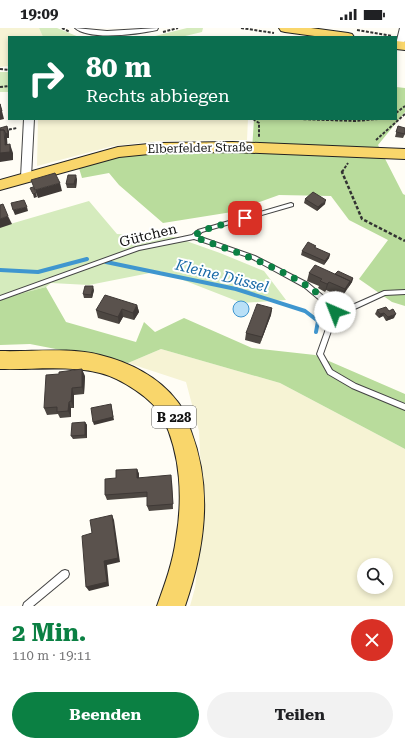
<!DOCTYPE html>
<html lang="de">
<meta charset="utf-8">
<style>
:root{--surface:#fff;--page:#f2f2f2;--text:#202124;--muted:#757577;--accent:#0b8043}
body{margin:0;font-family:"Roboto Serif",serif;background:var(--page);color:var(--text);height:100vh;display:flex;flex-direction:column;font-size:15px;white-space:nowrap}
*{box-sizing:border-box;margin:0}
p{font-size:13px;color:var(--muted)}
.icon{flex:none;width:22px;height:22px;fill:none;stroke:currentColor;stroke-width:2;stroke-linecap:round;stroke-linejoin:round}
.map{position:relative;height:578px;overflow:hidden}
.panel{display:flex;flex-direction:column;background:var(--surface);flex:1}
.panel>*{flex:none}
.banner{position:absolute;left:8px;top:8px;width:389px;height:84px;border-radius:0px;box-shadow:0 2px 6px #0003;background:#0b6e4f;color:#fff;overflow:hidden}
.fabs{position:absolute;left:357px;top:530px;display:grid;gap:8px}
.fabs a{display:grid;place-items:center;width:36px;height:36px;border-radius:50%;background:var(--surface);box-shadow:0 2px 6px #0003;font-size:20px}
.pin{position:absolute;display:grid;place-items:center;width:34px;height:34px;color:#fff;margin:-17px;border-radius:8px;box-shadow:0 2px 6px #0006}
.me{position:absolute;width:44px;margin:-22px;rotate:316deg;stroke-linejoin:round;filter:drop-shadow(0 0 3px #0008)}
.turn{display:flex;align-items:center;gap:14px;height:84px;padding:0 12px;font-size:18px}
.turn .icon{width:52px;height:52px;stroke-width:2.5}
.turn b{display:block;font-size:28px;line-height:34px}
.round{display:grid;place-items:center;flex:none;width:42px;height:42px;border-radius:21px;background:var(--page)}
.summary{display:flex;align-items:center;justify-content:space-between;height:68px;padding:0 12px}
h1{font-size:24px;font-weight:700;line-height:30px;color:var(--accent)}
.primary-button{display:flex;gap:8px;margin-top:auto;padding:8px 12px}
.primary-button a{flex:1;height:46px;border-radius:24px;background:var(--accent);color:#fff;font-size:16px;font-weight:700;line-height:46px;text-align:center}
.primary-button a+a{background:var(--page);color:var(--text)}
.status{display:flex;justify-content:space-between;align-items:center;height:28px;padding:0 20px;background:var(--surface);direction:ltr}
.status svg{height:11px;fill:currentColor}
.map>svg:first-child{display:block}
.farmland{fill:#f6f3d4;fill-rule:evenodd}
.green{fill:#d5ebbd}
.forest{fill:#b9dc9c}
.water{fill:#b9e0f7;stroke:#3f96cf}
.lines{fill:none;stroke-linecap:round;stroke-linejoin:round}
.stream{stroke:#3f96cf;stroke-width:4}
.service-casing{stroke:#444;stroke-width:2}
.minor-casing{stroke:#444;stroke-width:2}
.primary-casing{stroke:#222;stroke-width:2}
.path-far1{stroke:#333;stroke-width:2;stroke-dasharray:3 1.5;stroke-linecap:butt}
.path{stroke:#333;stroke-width:2.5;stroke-dasharray:3.5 2;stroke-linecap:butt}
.service{fill:#fff;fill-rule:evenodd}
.minor{fill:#fff;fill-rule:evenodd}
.primary{fill:#f9d66b;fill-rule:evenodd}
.wall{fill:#4d4742}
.shaded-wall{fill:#3f3936}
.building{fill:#5a524d;stroke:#3f3936}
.route{stroke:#0b8043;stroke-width:7;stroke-dasharray:0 12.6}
.labels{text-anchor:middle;stroke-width:4;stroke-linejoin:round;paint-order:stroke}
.far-street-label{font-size:12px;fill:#111;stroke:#fff}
.shield{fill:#fff;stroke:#585858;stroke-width:1}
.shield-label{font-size:13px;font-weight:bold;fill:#111}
.street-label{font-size:14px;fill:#111;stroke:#fff}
.water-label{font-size:15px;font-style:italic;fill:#1768a6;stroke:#fff}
</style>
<div class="status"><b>19:09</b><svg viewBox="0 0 49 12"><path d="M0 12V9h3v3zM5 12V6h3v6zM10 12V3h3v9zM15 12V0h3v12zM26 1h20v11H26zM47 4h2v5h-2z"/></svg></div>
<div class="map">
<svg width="405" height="578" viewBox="0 0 405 578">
<rect width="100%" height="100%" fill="#fffdf5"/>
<!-- farmland -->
<path class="farmland" d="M0 0H39L43 9H9V38L0 39Z
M38 91H248L247 112 159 113 113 118 37 138Z
M161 321 280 355 405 421V578H190L195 560 203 489 199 403 186 354 128 335ZM364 537H386V559H364Z"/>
<!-- green -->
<path class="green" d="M39 0H57L79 9H43Z
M187 0H203L202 4 181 9H151Z
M0 44H9V64H0Z
M89 173 117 206 175 209 220 225 264 243 286 272 242 275 160 243 89 257 51 255 46 259 0 271V199Z"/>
<!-- forest -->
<path class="forest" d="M396 59 405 60V84L378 117 403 166 405 167V278L392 274 359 251 388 212 349 192 331 168 279 167 232 184 163 195 119 157 109 145 82 150 78 137 123 126 252 122 254 91H396Z
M46 259 66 294 136 314 144 294 155 304 184 290 252 320 315 327 405 366V421L280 355 161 321 128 335 30 316 0 317V271Z"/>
<!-- water -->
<path class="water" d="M233 281a8 8 0 1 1 16 0a8 8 0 1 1-16 0Z"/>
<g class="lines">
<!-- stream -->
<path class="stream" d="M106 234 236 261 305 283 318 293 316 304
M0 242 38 244 87 231"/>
<!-- service casing -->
<g class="service-casing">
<path id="service" d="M291 175 293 176V178L202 204 198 208 255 228 308 255 333 276 337 282H341L384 263 405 262V266L385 267 344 286H337L323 326 332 342 356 356 405 376V382L352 360 328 346 317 326 332 284 329 280 304 259 251 230 194 211 139 222 0 272V268L136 219 192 207 198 202Z
M65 542 68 543 69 546 68 549 33 578H23L24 575 62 543Z"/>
</g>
<!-- minor casing -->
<g class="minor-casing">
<path id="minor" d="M75 0 107 3 158 0 157 2C138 6 90 13 75 0Z
M400 0H405V13L403 19H400L396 16Z
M24 91H34L31 149 30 151H22L21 149Z"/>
</g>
<!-- primary casing -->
<g class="primary-casing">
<path id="primary" d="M279 0H311L348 5 352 6 354 9H322L285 4 281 3Z
M396 13 405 14V22L396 21Z
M233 114 405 121V131L233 124 159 125 119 129 0 162V152L118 119 159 115Z
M0 323C33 324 68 319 100 327 129 334 159 349 177 373 184 381 187 393 191 403 213 461 205 520 185 578H157C165 556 173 534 176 511 183 471 181 427 163 390 153 370 120 350 100 345 67 337 33 342 0 341Z"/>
</g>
<!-- path-far1 -->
<path class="path-far1" d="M62 0 70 4
M241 0 274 5
M357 2 392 8
M163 4 178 0
M0 41 9 42
M0 59 9 58
M396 85 405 78
M253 91 259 95V110
M299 91 355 93 378 91
M0 103 17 100
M376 112 405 86
M342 144 348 135"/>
<!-- path -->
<path class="path" d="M343 143 342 144 362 191 405 213"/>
<!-- service -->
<use href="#service" class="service"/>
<!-- minor -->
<use href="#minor" class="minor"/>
<!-- primary -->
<use href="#primary" class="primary"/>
</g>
<!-- wall -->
<path class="wall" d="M398 98 405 106 403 110 395 109Z
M77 151 76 160H67L66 156Z
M305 171 325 176 317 183 304 175Z
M302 223 330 226 329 230 324 237 301 227Z
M309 245 335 246 353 250 352 254 342 269 326 262 325 264 318 260 319 258 307 253Z
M94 262 92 270H84L83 266Z
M137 277 139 284 134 292 123 289 119 296 98 290 96 282Z
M272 280 271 287 260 316 245 312 246 305Z
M377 282 389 283 394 290 386 293 383 288 379 290 375 286Z
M85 348 84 366 74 367V380H71V389L60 390 58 386 47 387 44 380Z
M85 394 87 397V410L73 411 71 408Z
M137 441 139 446V450L172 453 173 481 149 483 147 478V469L107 472 105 467 116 450Z"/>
<!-- shaded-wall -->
<path class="shaded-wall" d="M0 75 4 91 0 92Z
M7 98 9 103V110H7L8 124 10 116 13 125V132L0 134V125L5 117 4 102Z
M76 147 77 151 76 160 74 156Z
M60 155 62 163 38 170 35 162Z
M36 165 37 169 34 170 33 166Z
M326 172 325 176 317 183 318 179Z
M27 179 28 183 15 187 13 182Z
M8 188 12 196 0 200V191Z
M330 226 329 230 324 237 325 233Z
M353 250 352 254 348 260 349 256Z
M350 253 347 260 342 269 345 261Z
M329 254 326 262 325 264 327 256Z
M93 258 94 262 92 270 91 267Z
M137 277 139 284 134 292 133 285Z
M272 280 271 287 260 316 262 309Z
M122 281 123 289 119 296 118 289Z
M384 285 383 288 379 290 380 286Z
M396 286 394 290 386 293 388 289Z
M82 341 85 348 84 366 82 359Z
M72 360 74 367V380L71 373Z
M69 374 71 380V389L68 383Z
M111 376 114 392 94 397 93 394Z
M85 394 87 397V410L85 407Z
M137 441 139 446V455L137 450Z
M112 487 114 492 120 534 107 537 109 558 89 563 86 559 104 533Z"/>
<!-- building -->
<path class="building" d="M0 76 2 83H0Z
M7 98 8 105 6 106 4 102H0V100Z
M398 98 405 100V106L396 104Z
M0 102H4L5 117 10 116V124L0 125Z
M55 145 60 155 35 162 31 152Z
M68 147H76L74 156H66Z
M33 159 36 165 33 166 30 160Z
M313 164 326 172 318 179 305 171Z
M24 172 27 179 13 182 11 175Z
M3 176 8 188 0 191V177Z
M308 214 316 218 314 219 330 226 325 233 302 223Z
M315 237 350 253 345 261 329 254 327 256 320 253 322 251 309 245Z
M338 243 353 250 349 256 350 253 335 246Z
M85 258H93L91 267 83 266Z
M105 267 137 277 133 285 122 281 118 289 96 282Z
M257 276 272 280 262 309 246 305Z
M386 279 389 283 393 281 396 286 388 289 384 285 380 286 377 282Z
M82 341V359L72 360 71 373 69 374 68 383 57 384V379L44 380 46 347 59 346V344Z
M111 376 113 389 93 394 91 380Z
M85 394V407L71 408 72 395Z
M137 441V450L171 447 173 476 147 478V464L105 467V451L116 450V442Z
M112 487 118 530 104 533 107 554 86 559 82 508 92 505 90 492Z"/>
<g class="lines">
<!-- route -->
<path class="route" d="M245 190 200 203 194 209C231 222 315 250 335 284"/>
</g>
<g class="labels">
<!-- far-street labels -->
<g class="far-street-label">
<text transform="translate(200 120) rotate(-1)" y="4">Elberfelder Straße</text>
</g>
<!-- shield labels -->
<rect class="shield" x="152" y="378" width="44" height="22" rx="3"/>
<g class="shield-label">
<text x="174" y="394">B 228</text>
</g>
<!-- street labels -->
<g class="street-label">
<text transform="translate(148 207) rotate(-14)" y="5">Gütchen</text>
</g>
<!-- water labels -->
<g class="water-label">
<text transform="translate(222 248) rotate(14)" y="5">Kleine Düssel</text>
</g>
</g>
</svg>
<div class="fabs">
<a><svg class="icon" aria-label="search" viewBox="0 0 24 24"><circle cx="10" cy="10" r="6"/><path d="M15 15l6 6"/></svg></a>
</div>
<div class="pin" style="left:245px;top:190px;background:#d93025"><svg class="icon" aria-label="arrive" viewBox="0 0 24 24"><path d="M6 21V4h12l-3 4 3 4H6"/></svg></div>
<svg class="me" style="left:335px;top:284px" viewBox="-20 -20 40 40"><circle r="19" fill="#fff"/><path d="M0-13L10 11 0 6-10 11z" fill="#0b8043"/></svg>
<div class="banner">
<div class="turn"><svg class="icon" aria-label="right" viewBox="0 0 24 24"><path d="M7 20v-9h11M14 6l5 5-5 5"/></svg><div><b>80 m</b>Rechts abbiegen</div></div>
</div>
</div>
<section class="panel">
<div class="summary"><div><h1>2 Min.</h1><p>110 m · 19:11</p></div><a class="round" style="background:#d93025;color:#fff"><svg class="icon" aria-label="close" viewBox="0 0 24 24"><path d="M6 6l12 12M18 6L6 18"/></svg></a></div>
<div class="primary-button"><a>Beenden</a><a>Teilen</a></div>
</section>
